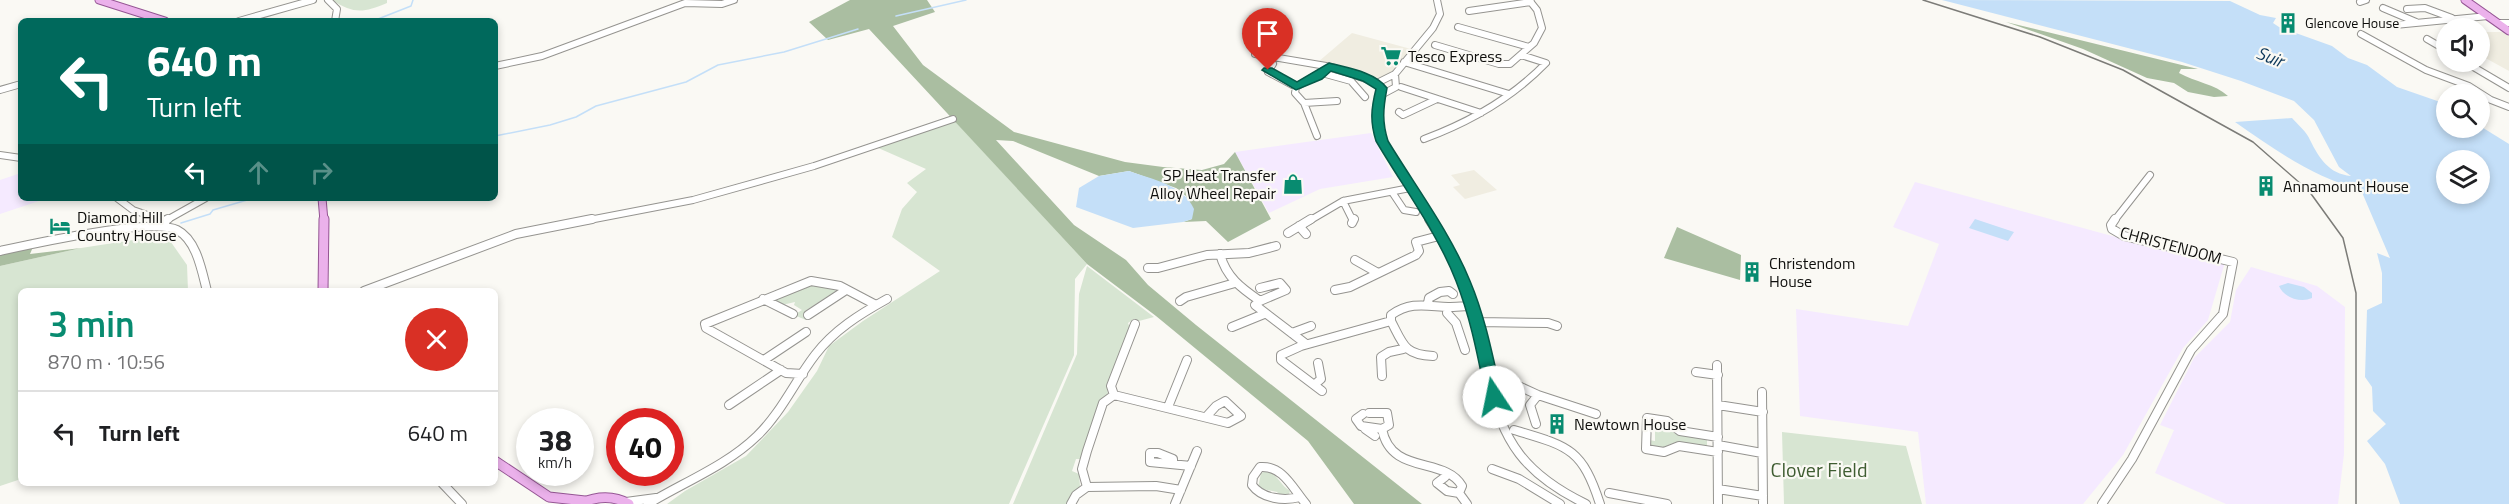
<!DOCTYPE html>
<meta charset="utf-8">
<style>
:root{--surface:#fff;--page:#f6f6f6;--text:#202124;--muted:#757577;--line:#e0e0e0;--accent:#088b70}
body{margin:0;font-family:"Titillium Web",sans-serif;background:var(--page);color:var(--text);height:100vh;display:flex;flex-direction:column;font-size:22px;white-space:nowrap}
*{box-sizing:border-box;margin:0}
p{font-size:20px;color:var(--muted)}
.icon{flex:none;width:33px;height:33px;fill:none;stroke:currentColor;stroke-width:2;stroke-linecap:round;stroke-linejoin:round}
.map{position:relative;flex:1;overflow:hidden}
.details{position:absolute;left:18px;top:288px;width:480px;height:198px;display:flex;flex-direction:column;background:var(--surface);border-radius:9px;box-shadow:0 3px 9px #0003}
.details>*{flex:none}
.top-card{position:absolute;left:18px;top:18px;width:480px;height:183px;border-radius:9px;box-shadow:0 3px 9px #0003;background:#00695c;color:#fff;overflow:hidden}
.fabs{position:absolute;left:2436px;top:18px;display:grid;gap:12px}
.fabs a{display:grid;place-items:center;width:54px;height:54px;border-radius:50%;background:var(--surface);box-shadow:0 3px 9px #0003;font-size:30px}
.speed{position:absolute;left:516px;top:408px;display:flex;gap:12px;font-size:30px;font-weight:700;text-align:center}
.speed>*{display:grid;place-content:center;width:78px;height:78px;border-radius:50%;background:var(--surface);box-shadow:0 3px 9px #0003;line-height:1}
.speed small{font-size:15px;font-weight:400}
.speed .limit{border:9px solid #d22;background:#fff;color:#111}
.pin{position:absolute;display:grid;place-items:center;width:51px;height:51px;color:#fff;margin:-62px -26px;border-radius:50% 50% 50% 0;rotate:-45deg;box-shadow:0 0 6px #0007}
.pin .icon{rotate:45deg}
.me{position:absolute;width:66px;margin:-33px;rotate:349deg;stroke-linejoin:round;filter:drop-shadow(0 0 4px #0008)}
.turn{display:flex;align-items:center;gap:21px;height:126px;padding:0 30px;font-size:27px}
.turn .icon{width:78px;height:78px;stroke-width:2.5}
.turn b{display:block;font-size:42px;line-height:51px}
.lanes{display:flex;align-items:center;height:57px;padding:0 30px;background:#0003;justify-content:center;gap:30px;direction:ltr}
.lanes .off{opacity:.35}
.round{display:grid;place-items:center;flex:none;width:63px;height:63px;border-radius:32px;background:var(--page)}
.head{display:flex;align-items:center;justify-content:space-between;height:102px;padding:0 30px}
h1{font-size:36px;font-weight:600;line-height:45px;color:var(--accent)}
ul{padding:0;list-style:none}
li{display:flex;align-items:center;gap:18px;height:84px;padding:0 30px;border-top:2px solid var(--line)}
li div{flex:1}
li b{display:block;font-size:22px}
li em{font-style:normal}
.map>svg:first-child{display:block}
.built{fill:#f0ede1}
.industrial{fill:#f5eaff}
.green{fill:#d7e5d2}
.forest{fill:#aabea1}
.water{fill:#c4dff8;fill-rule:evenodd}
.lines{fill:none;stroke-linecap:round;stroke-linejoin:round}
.stream{stroke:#c4dff8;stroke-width:1.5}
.minor-far1-casing{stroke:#959490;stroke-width:8}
.minor-casing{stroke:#959490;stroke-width:10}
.major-far1-casing{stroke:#955694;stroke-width:9}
.major-casing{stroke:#955694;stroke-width:11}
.minor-far1{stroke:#fff;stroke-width:6}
.minor{stroke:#fff;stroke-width:8}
.major-far1{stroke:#ebb1eb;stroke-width:7}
.major{stroke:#ebb1eb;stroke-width:9}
.rail{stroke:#7c7c78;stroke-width:1.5}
.route{fill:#088b70;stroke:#055a49;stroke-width:1.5}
.labels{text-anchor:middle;stroke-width:4.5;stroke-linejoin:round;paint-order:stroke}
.far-poi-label{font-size:14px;fill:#0e0e0c;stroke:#faf9f4;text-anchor:start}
.poi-label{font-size:16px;fill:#0e0e0c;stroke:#faf9f4;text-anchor:start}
.street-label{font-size:16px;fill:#0e0e0c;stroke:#faf9f4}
.water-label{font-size:18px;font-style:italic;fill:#0d385a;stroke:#faf9f4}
.near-park-label{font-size:20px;fill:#3f5d32;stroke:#faf9f4}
</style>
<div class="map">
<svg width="2509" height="504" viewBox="0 0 2509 504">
<rect width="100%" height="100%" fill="#faf9f4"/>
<!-- built -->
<path class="built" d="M2480 32H2504L2509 36V71L2480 55Z
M1352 33 1411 49 1388 76 1380 79 1318 62Z
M1474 170 1497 190 1465 199 1453 187 1460 185 1451 175Z"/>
<!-- industrial -->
<path class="industrial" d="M1371 133 1393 177 1320 189 1269 213 1235 152Z
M21 173V198H48L0 214V180Z
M1915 182 2112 236 2225 262 2208 320 2183 348 2123 455 2083 504H1926L1918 432 1800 416 1796 309 1908 326 1939 244 1893 227Z
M2251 267 2317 286 2345 307 2344 454 2338 504H2226L2155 473 2174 430 2160 425 2194 358 2230 322 2236 290Z"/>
<!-- green -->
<path class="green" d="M332 0H387V3C363 13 354 14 332 0Z
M955 121 1087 264 1075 279 1074 355 1009 504H667L685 491 746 456 788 412 817 371 829 346 863 321 940 271 892 237 902 209 917 192 907 183 926 169 876 147Z
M166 235 187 265 188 291H21V422L18 423 21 429V479L0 486V266L81 248Z
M1087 266 1154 317 1139 321 1134 319 1128 323 1130 328 1107 387 1108 394 1102 399 1081 459H1076L1072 471 1079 474 1080 486 1067 504H1013L1077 354 1079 294Z
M810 284 827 286 836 291 805 311 812 316 806 320 794 315 802 310 794 305 795 302 782 305 770 298Z
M1655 422 1666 423 1677 433 1707 438V448C1698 447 1687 443 1677 443 1664 443 1665 454 1649 445V440L1655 441V428L1650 427V424Z
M1782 432 1906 446 1922 504H1784Z
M1266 471C1277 473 1280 485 1290 491L1289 494 1281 496 1277 492 1258 488 1261 473Z"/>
<!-- forest -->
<path class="forest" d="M850 0H927L935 12 893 26 923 65 1014 132 1125 162 1163 167 1202 170 1224 164 1235 152 1271 219 1228 242 1206 221 1183 222 1192 219 1186 196 1176 188 1129 171 1099 176 1013 141 996 140 1074 225 1126 260 1148 285 1196 325 1422 504H1354L1308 441 1156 316 1087 264 869 29 828 40 809 22Z
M2006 22 2198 69H2181L2179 73C2195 82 2215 84 2228 96L2214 97 2188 92 2174 83 2147 78 2083 49Z
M1677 227 1741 255 1740 280 1664 258Z
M33 247 30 254 81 248 0 266V254Z"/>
<!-- water -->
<path class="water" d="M1942 0 2230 1 2260 15 2276 18 2273 23 2279 27 2332 46 2348 58 2367 65 2397 87 2446 104V128L2480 126 2509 144V504H2400L2385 464 2367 441 2386 424 2373 411 2372 387 2365 377 2367 310 2382 303V273L2377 253 2390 258 2361 190C2313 177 2275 150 2235 122L2292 118C2297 124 2307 132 2310 140 2319 158 2329 174 2351 176L2339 167 2314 120 2294 101 2241 81 2182 62ZM2480 160V194H2446V160Z
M1129 171C1151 179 1184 185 1194 209L1192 219 1183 222 1133 228 1076 207 1079 188 1099 176Z
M1975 219 2014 232 2008 241 1969 228Z
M2288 283 2304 287 2312 293V298C2301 303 2284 298 2279 286Z"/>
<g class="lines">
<!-- stream -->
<path class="stream" d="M896 16 966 0
M378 19 411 6 413 0
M495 136 550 125 576 117 596 106 686 82 718 65 784 52 858 29
M181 223 210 214 213 210 254 198"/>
<!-- minor-far1 casing -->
<g class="minor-far1-casing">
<path id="minor-far1" d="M328 0 337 9 335 21
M2360 2 2366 0
M2383 8 2416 22
M2407 9 2425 8 2452 18
M1469 11 1531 2
M239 21 313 0
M2498 23H2509
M2395 25 2488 16
M1458 27 1529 47
M2361 34 2426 70 2469 86 2491 100 2509 107
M2427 39 2446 50
M1435 45 1499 64H1510L1534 43 1542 28 1537 10 1529 0
M1255 54 1332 67 1377 83
M1404 62 1509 94
M2465 62 2509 88
M1273 64 1268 72 1296 87
M495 66 542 56 685 3 722 4 734 0
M1322 73 1351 81 1365 97
M1296 87 1295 93 1304 103 1337 101
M1296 87 1325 70
M1401 87 1481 113
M0 90 21 84
M1381 95 1396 87 1395 74
M1304 103 1317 136
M1399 112 1403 115 1437 99
M1424 139C1470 122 1512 98 1546 63L1521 55
M0 155 21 158
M1392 192 1404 210 1416 212
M117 198 133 210 165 221
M1343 201 1353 221
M165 221 206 198
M584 221 693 200 814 166 953 119
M1309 221 1343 201 1410 188
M1430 221 1382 141 1377 120 1381 88 1377 83 1395 74 1433 28 1440 14 1437 0
M2114 221 2150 175"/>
</g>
<!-- minor casing -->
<g class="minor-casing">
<path id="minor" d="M159 219 165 221V226
M1429 219C1446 246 1463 275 1473 305 1481 328 1484 353 1488 376 1501 442 1526 475 1586 504
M165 221 168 219
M1352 223 1354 219
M1299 226 1306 234
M1288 233 1311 219
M0 251C32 244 152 217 177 230 197 240 202 272 207 291
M1220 254C1226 277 1241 288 1260 301L1255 305 1306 344
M1355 260 1378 273
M1148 268H1158L1207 255 1249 253 1276 246
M1260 288 1280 283 1286 290 1260 301
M1335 290 1350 287 1416 255 1419 251 1416 242 1439 236
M364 291 516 234 592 219
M763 299 793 314
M1180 301 1186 297 1235 283
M1428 303 1429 298 1440 292 1449 291 1453 294
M1448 307 1447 313 1456 323 1465 350
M808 315 846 290
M1391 321C1403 344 1404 355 1433 356
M1478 322 1548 323 1557 326
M1232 327 1264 314
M1292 333 1311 326
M764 360 806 332
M1717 365 1718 504
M1696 372 1718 375
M803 374 786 373 706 328 705 324 811 281 840 286 876 305
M1382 376 1381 357 1389 352 1403 349
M1490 377 1501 378 1538 395 1596 414
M1314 385 1321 379 1318 363
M1322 391 1281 360V355L1301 346 1391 321V315C1411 301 1426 306 1448 307 1456 307 1465 306 1473 306
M1762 392 1763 504
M1114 395 1228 423 1241 416 1225 401 1216 406 1206 417
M729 405 781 370
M1718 405 1763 412
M1168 407 1187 360
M1369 413H1387L1389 425 1382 429
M1363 414 1356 419 1361 426 1382 429C1391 476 1445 456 1462 486L1459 493 1467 504
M1536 424 1530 405 1538 395
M1365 429 1375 436
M1514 430C1568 446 1582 448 1600 504
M1718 437 1680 431 1667 421 1647 418 1646 449 1664 452 1679 446 1718 452
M1718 445 1762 453
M1173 464V459L1158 453H1150V462L1191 466
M1492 469 1519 479 1560 504
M1445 477 1437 483 1447 491 1459 493
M442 483 462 504
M1087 487 1082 469 1087 451 1103 403 1114 395 1111 386 1135 324
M1087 487 1156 486 1181 490
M1718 489 1763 496
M1609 493 1667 504
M1300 497C1284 501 1262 499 1252 485L1253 477 1260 467C1283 465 1293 489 1306 504
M626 502 656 498
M648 504C684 482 726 466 757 436 781 413 795 381 815 355 834 330 860 314 887 299
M1071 504 1076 495 1087 487
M1175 504 1197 451
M2102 504 2132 459 2191 350 2223 314 2233 262 2124 236 2112 229 2111 225 2115 219"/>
</g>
<!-- major-far1 casing -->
<g class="major-far1-casing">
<path id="major-far1" d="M99 0 165 21
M2465 0 2509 31
M322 198 324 221"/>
</g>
<!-- major casing -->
<g class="major-casing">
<path id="major" d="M323 291 324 219
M495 461 549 497 585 501
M581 503C598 496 613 495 629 504"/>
</g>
<!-- minor-far1 -->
<use href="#minor-far1" class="minor-far1"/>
<!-- minor -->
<use href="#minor" class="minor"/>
<!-- major-far1 -->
<use href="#major-far1" class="major-far1"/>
<!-- major -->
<use href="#major" class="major"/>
<!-- rail -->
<path class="rail" d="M1923 0 2040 37 2123 70 2253 142 2309 191 2343 238 2356 293V504"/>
</g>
<!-- route -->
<path class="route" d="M1329 63C1348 68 1375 72 1387 88 1383 109 1382 122 1388 141 1416 187 1450 232 1470 281 1486 319 1493 358 1502 397L1500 401H1489L1486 397C1478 358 1471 319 1456 281 1437 232 1403 187 1376 141 1370 122 1371 109 1376 89L1363 81 1331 71 1322 79 1296 90 1262 70 1264 68H1272L1297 82Z"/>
<!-- icons -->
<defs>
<g id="building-bare" transform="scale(1.62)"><path d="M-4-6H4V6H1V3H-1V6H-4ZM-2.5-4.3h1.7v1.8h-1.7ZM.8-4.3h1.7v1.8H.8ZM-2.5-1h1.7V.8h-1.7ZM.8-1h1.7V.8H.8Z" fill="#088b70" stroke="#faf9f4" stroke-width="2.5" paint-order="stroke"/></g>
<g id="supermarket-bare" transform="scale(1.62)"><path d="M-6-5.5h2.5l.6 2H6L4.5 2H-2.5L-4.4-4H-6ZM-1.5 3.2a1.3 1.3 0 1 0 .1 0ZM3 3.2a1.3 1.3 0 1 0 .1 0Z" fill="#088b70" stroke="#faf9f4" stroke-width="2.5" paint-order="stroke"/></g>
<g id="shop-bare" transform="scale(1.62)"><path d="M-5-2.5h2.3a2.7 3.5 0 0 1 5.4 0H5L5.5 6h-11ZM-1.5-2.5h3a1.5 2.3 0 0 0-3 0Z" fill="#088b70" stroke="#faf9f4" stroke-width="2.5" paint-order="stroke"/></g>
<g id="hotel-bare" transform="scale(1.62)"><path d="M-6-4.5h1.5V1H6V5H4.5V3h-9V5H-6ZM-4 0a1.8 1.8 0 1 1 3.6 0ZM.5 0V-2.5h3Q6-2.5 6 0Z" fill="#088b70" stroke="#faf9f4" stroke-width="2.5" paint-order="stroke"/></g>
</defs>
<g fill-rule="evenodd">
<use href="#building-bare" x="2288" y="23"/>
<use href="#supermarket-bare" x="1391" y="56"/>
<use href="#shop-bare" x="1293" y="184"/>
<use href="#building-bare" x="2266" y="186"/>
<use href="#hotel-bare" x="60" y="226"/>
<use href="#building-bare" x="1752" y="272"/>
<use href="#building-bare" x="1557" y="424"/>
</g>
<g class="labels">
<!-- far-poi labels -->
<g class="far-poi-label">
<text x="2305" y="28">Glencove House</text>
</g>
<!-- poi labels -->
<g class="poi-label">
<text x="1408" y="62">Tesco Express</text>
<text x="1276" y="181" text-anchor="end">SP Heat Transfer<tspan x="1276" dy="18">Alloy Wheel Repair</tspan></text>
<text x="2283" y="192">Annamount House</text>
<text x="77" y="223">Diamond Hill<tspan x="77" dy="18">Country House</tspan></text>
<text x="1769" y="269">Christendom<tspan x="1769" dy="18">House</tspan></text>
<text x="1574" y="430">Newtown House</text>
</g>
<!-- street labels -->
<g class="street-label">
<text transform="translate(2171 245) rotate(15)" y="6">CHRISTENDOM</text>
</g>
<!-- water labels -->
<g class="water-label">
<text transform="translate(2270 57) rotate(21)" y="6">Suir</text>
</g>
<!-- near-park labels -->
<g class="near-park-label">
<text x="1819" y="477">Clover Field</text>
</g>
</g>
</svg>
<div class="fabs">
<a><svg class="icon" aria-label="sound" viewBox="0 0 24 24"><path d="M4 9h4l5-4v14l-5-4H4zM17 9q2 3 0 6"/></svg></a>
<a><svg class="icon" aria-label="search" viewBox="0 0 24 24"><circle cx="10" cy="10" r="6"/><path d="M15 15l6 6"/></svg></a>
<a><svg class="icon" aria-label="layers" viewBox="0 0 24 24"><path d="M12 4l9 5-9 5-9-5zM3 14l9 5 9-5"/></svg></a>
</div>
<div class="speed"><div>38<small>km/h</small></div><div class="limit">40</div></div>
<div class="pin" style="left:1268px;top:70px;background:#d93025"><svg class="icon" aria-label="arrive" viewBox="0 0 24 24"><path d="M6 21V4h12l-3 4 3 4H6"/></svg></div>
<svg class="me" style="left:1494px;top:397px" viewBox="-20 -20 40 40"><circle r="19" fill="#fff"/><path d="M0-13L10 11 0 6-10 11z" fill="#088b70"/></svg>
<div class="top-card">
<div class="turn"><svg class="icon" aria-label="left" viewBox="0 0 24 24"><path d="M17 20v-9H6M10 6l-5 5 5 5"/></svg><div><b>640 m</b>Turn left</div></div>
<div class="lanes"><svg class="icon" aria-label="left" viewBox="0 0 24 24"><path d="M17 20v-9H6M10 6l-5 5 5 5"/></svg><svg class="icon off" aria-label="ahead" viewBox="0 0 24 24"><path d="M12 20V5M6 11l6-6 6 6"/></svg><svg class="icon off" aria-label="right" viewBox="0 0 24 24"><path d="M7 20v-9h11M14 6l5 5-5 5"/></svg></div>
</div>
<section class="details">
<div class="head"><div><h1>3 min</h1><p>870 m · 10:56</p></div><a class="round" style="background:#d93025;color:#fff"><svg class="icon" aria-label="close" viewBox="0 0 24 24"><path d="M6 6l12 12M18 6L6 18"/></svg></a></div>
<ul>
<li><svg class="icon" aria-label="left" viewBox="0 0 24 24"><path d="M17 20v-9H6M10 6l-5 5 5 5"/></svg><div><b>Turn left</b></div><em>640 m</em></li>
</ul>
</section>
</div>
